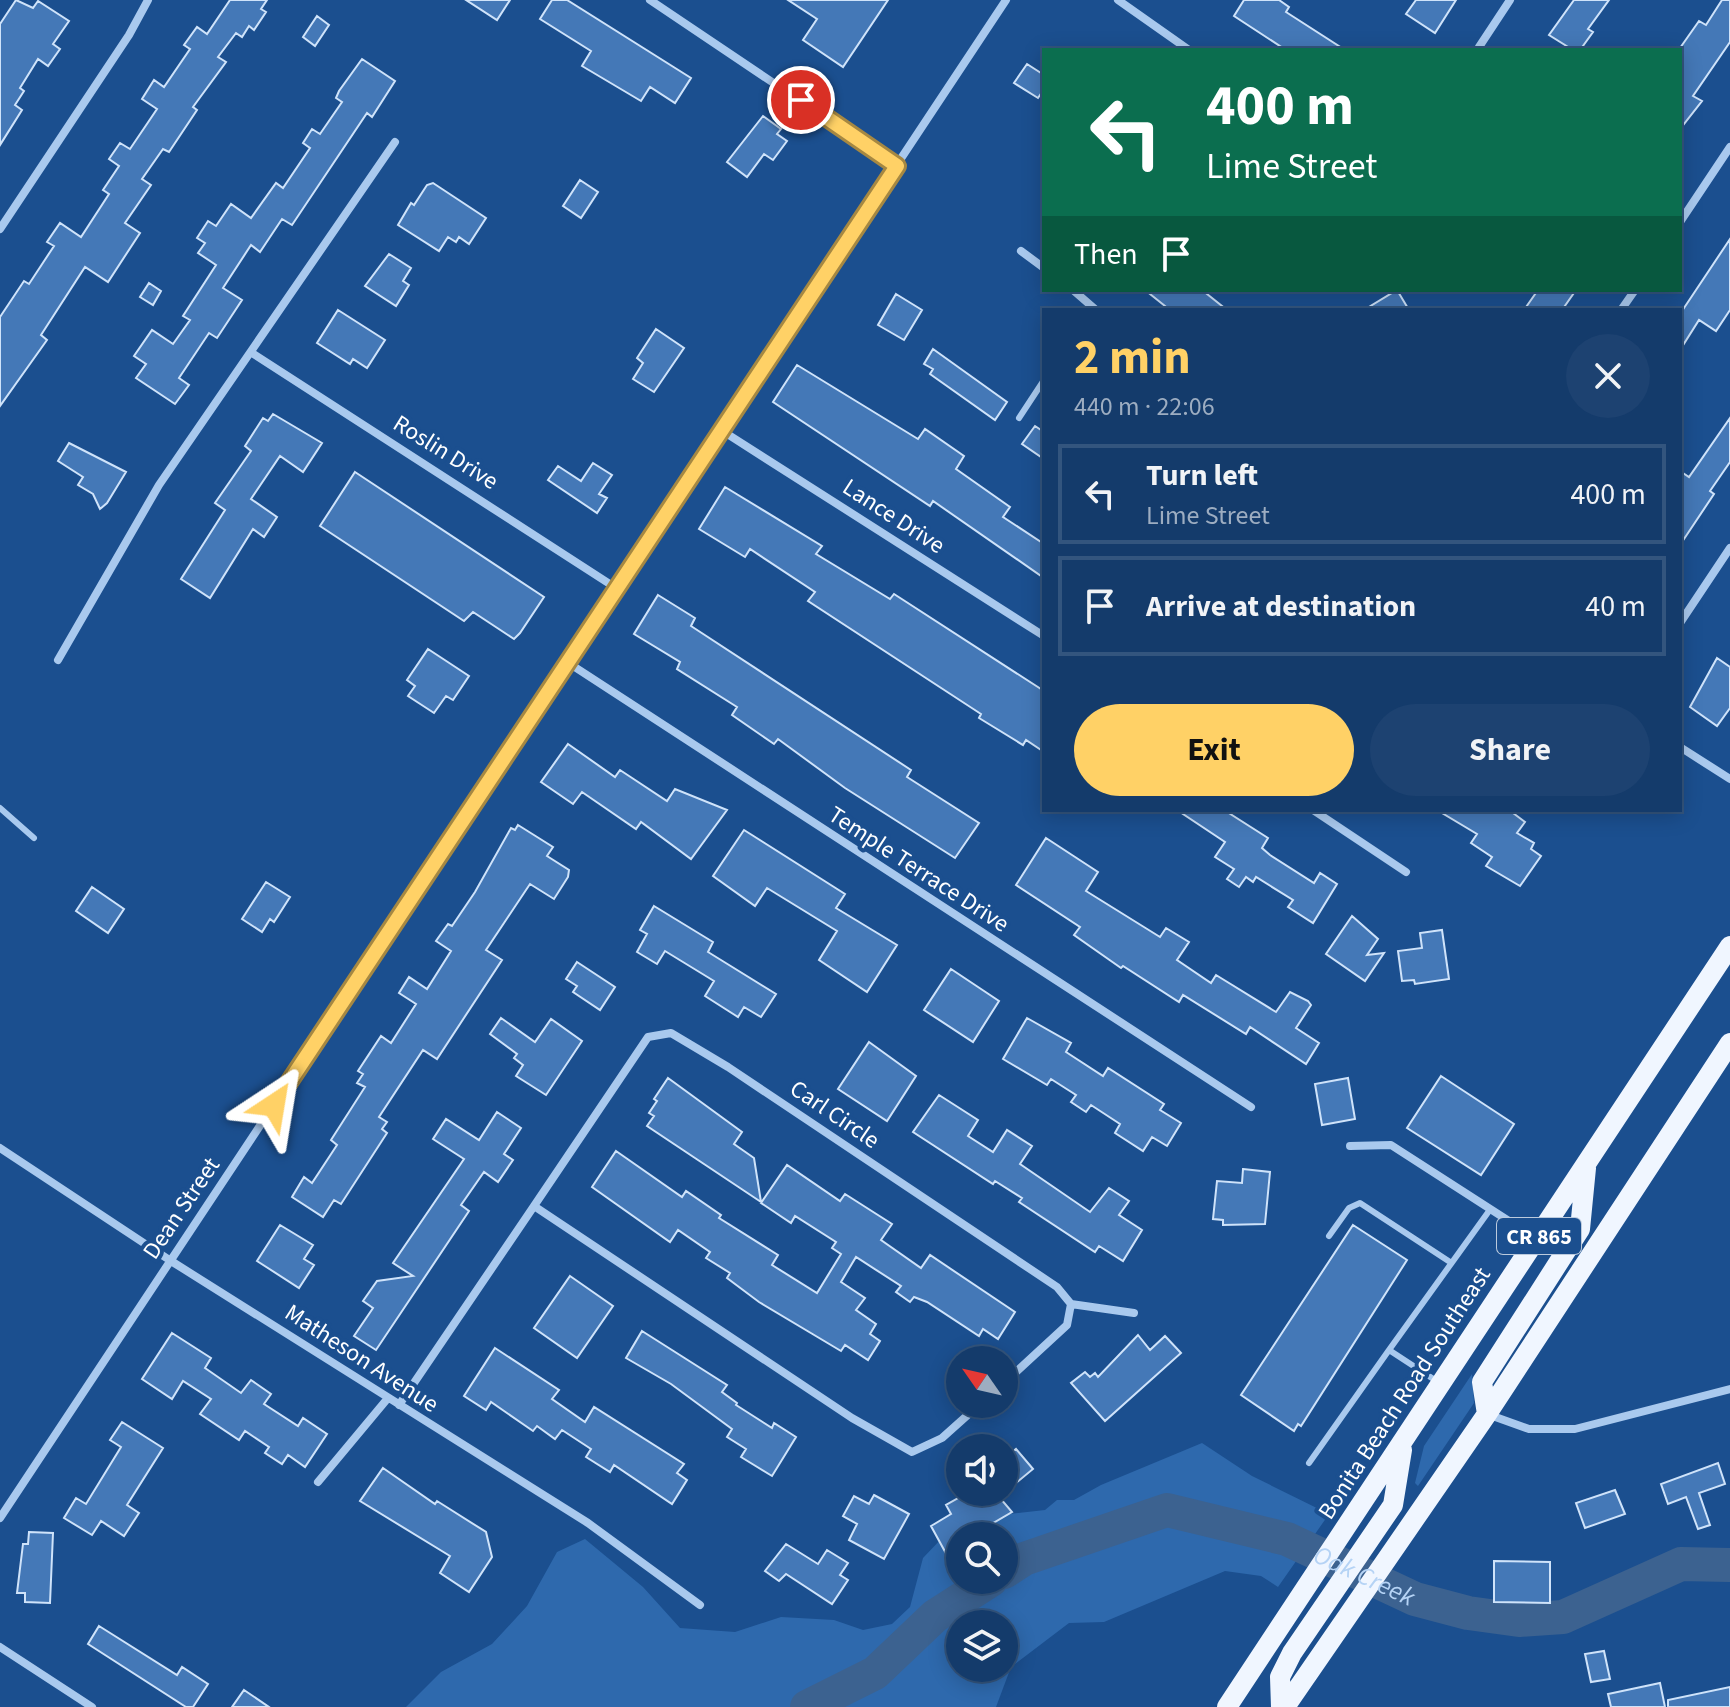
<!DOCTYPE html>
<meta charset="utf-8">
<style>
:root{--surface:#143b6b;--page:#1d4271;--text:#f1f3f6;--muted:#9dadc1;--line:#33557e;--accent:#ffd166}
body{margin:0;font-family:"Source Sans 3",sans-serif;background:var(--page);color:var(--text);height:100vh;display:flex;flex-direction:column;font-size:30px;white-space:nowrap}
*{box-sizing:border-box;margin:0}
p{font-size:26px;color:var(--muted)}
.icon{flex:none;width:44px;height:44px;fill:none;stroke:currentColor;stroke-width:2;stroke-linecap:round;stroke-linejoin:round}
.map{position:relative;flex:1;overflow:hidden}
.panel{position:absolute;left:1042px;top:308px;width:640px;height:504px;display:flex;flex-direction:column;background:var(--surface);border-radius:0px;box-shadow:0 4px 20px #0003,0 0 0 2px var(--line)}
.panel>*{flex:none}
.hud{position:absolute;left:1042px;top:48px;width:640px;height:244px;border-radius:0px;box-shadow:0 4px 20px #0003,0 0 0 2px var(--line);background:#0b6e4f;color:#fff;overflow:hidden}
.needle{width:52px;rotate:304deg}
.tools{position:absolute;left:946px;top:1346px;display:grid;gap:16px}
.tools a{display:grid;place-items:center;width:72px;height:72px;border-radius:50%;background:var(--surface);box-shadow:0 4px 20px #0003,0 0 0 2px var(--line);font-size:40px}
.pin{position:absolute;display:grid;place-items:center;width:68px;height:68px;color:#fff;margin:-34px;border:4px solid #fff;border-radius:50%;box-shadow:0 2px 8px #0007}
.me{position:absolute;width:88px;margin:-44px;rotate:33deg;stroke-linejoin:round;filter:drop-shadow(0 0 6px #0008)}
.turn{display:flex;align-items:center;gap:28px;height:168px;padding:0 32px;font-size:36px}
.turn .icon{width:104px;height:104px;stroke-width:2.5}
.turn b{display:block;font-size:56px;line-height:68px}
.then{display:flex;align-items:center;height:76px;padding:0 32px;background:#0003;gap:16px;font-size:30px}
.round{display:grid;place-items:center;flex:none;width:84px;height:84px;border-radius:42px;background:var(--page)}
.overview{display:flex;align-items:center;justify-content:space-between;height:136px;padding:0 32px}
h1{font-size:48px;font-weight:700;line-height:60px;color:var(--accent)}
.primary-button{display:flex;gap:16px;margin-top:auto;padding:16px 32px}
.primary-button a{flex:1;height:92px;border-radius:48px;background:var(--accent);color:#111;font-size:32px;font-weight:700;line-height:92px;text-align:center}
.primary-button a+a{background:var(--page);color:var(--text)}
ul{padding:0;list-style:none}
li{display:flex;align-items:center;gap:24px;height:100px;margin:0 16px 12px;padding:0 16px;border:4px solid var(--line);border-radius:0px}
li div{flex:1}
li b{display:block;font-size:30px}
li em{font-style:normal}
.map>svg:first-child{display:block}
.green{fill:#2e69ad;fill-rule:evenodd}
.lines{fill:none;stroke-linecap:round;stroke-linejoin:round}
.river{stroke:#3c6290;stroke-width:34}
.building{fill:#4478b7;stroke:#cfe3fa;stroke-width:2}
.lane{stroke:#a9c9ee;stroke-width:6}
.street{stroke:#a9c9ee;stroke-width:8}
.primary{stroke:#f0f6ff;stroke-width:20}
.route-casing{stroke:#a68842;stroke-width:20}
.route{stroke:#ffd166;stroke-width:14}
.labels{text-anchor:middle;stroke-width:8;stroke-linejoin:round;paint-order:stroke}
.shield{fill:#1b4f8f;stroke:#bbcadd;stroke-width:2}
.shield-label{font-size:22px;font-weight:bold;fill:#fff}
.street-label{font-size:24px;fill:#fff;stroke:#1b4f8f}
.water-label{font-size:26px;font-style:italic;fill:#b5d3f5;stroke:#1b4f8f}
</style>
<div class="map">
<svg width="1730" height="1707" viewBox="0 0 1730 1707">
<rect width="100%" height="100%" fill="#1b4f8f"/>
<!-- green -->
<path class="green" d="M1472 1374 1474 1403 1418 1486 1415 1483 1424 1446Z
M1202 1443 1252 1476 1329 1514 1278 1587 1261 1576 1225 1571 1104 1622 1069 1623 1011 1667 996 1707H406L441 1672 492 1644 527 1606 557 1552 585 1539 643 1587 680 1628 735 1632 781 1617 834 1620 863 1630 892 1624 910 1607 923 1558 944 1536 1000 1515 1045 1510 1057 1500H1074L1101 1485ZM960 1536H1004V1580H960ZM960 1624H1004V1668H960Z"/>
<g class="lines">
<!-- river -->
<g class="river">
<path id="s1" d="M1004 1572 1024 1559 1167 1510 1287 1539 1415 1599 1468 1613 1519 1620 1563 1617 1681 1564 1730 1565"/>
<path d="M807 1707 875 1673 935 1616 991 1580"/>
</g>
</g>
<!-- building -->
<path class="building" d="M16 0 33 8 38 1 69 21 53 44 60 49 48 66 38 59 20 88 24 91 15 105 22 110 0 145V24Z
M230 0H267L261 9 266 12 254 30 249 26 242 37 236 33 218 57 226 62 193 107 197 110 169 152 163 149 142 179 151 185 125 223 140 233 108 282 85 267 41 335 47 340 0 406V317L24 281 29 284 54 246 47 242 60 223 81 237 109 194 103 190 119 166 109 159 120 143 130 149 157 109 142 99 154 80 164 87 190 49 184 45 197 27 207 34Z
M466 0H510L497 20Z
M552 0H567L691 78 675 103 650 87 641 101 582 66 591 51 540 19Z
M788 0H888L843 67 803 40 817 19Z
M1244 0H1279L1289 7 1286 12 1345 50H1286L1234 16Z
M1416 0H1456L1435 33 1406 14Z
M1574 0H1609L1588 29 1593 32 1580 50H1573L1549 35Z
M1722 0H1730V42L1693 96 1702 101 1680 129V48L1699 21 1706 25Z
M317 16 329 25 315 46 303 37Z
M362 59 395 81 372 117 367 113 292 225 282 219 260 252 251 245 223 288 242 300 217 338 209 333 179 378 189 385 175 404 136 378 146 364 134 356 152 330 173 344 190 320 183 316 216 265 198 253 205 243 197 238 208 221 216 226 231 204 251 218 276 183 283 188 310 148 303 143 312 129 320 134 342 102 336 98 339 91Z
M1027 64 1044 75V89L1038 98 1014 83Z
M763 116 781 129 777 134 787 141 773 160 764 154 747 177 727 162Z
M580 180 598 192 581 218 563 206Z
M433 183 486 218 469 244 459 237 456 242 448 237 439 251 398 225 411 203 414 205 427 185Z
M1730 239V310L1716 331 1699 320 1680 350V314Z
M389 254 411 268 403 281 409 285 396 306 365 286Z
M149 283 161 291 153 305 140 297Z
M1145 290H1202L1227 310H1170Z
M1397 290 1409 310H1364Z
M1538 290H1576L1562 310H1524Z
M896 294 922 310 904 340 878 325Z
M338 310 385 340 367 368 353 359 350 364 317 343Z
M656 329 684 348 654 392 633 379 643 363 637 358Z
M933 349 1007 402 995 420 930 374 933 369 924 364Z
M797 365 918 439 925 429 964 456 956 469 1010 507 1003 517 1044 544V578L933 501 930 506 773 402Z
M273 414 322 443 303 472 280 456 251 499 277 517 264 537 253 529 210 598 181 579 225 510 215 503 251 451 245 446 263 418 268 421Z
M1730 418V462L1710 491 1714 494 1680 545V471L1689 477Z
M1035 426 1044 432V459L1022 444Z
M69 443 126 472 107 503 100 509 93 494 78 485 83 477 58 461Z
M593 463 612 475 599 494 607 498 597 513 548 480 558 466 581 481Z
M355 472 544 597 520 633 514 639 473 612 464 621 320 526Z
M725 487 822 546 816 554 890 599 894 594 1044 691V752L1026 740 1023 745 979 718 981 714 808 601 815 592 750 549 745 557 699 529Z
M658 595 695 618 691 626 911 770 907 777 979 823 955 858 845 788 778 739 774 744 732 715 737 707 677 669 680 662 634 634Z
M428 649 469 676 453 700 446 696 434 713 408 696 415 686 407 680Z
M1717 658 1730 667V708L1717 726 1690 707Z
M568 744 615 777 620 770 667 801 675 789 727 810 691 859 641 822 636 829 582 792 573 804 541 782Z
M1177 810H1224L1268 838 1262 848 1270 855 1314 883 1320 873 1337 884 1313 923 1288 907 1293 900 1256 877 1253 882 1246 877 1239 887 1227 879 1234 869 1215 857 1225 842Z
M1437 810H1509L1525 822 1517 833 1534 843 1531 849 1541 856 1520 886 1486 866 1492 857 1471 843 1477 834Z
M518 825 553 847 547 856 569 870 568 877 554 899 530 884 486 950 502 960 437 1059 423 1050 379 1117 387 1122 382 1129 387 1133 341 1204 334 1200 323 1217 292 1197 304 1177 312 1183 337 1145 331 1140 365 1087 357 1083 363 1074 358 1071 381 1036 391 1043 416 1004 399 993 409 977 427 989 451 951 436 941 448 924 452 926 475 892 511 828 515 830Z
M744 830 845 894 836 908 897 945 867 992 819 960 837 931 767 888 755 906 713 876Z
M1046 838 1098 872 1086 891 1160 937 1166 928 1189 942 1177 960 1211 983 1216 975 1276 1012 1290 992 1308 1001 1311 1005 1296 1028 1319 1043 1306 1064 1250 1027 1246 1034 1183 995 1179 1002 1123 966 1121 968 1074 935 1080 927 1016 885Z
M266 882 290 897 274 922 270 919 262 932 242 919Z
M92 887 124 909 108 933 76 911Z
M654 906 713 942 708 952 776 994 761 1017 744 1007 738 1017 705 996 714 981 665 951 657 964 637 952 647 934 640 930Z
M1352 916 1378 939 1367 955 1384 953 1365 981 1326 954Z
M1442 930 1449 979 1415 984 1414 980 1402 981 1398 951 1422 948 1420 933Z
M577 962 615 987 600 1010 573 992 577 986 566 979Z
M951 969 999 1001 973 1042 924 1010Z
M501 1018 535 1042 551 1019 582 1041 546 1095 516 1076 523 1065 514 1058 517 1054 490 1034Z
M1027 1018 1071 1043 1066 1052 1103 1076 1108 1068 1164 1104 1160 1110 1181 1123 1167 1146 1152 1137 1143 1151 1115 1133 1120 1124 1091 1105 1086 1112 1071 1102 1076 1095 1051 1079 1047 1085 1003 1059Z
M869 1042 916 1076 887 1121 838 1089Z
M1441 1076 1514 1124 1481 1175 1407 1128Z
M668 1078 742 1132 734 1144 754 1158 761 1202 647 1126 654 1116 649 1113 657 1101 654 1099Z
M1348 1078 1355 1119 1322 1125 1315 1084Z
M939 1095 978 1120 968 1136 993 1152 1007 1130 1032 1146 1020 1164 1090 1212 1109 1188 1129 1201 1119 1215 1142 1230 1123 1261 1099 1246 1095 1252 1019 1202 1022 1198 995 1181 993 1184 913 1132Z
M497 1112 521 1128 504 1154 513 1160 498 1182 484 1172 461 1205 469 1211 376 1350 354 1336 373 1308 363 1301 377 1281 413 1276 393 1263 464 1159 433 1139 446 1119 479 1140Z
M616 1151 682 1197 686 1191 721 1215 719 1218 778 1255 772 1265 817 1293 841 1254 832 1248 836 1242 795 1216 791 1223 761 1203 787 1165 840 1201 845 1194 892 1224 881 1240 921 1268 930 1255 1015 1312 998 1339 983 1329 979 1336 927 1302 914 1297 910 1302 896 1292 901 1286 856 1257 841 1282 865 1298 856 1310 876 1324 870 1334 880 1341 868 1360 845 1345 841 1351 759 1302 727 1278 730 1273 706 1258 710 1252 678 1230 670 1242 592 1187Z
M1243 1169 1270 1172 1265 1224 1223 1225V1220L1213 1219 1217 1181 1242 1183Z
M280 1225 313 1245 304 1259 314 1265 299 1288 257 1261Z
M1353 1225 1407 1260 1301 1426 1298 1424 1294 1431 1241 1395Z
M570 1276 613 1306 577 1358 534 1328Z
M642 1331 727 1385 722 1392 737 1403 736 1405 772 1428 774 1423 796 1437 772 1476 741 1457 746 1449 727 1437 732 1429 671 1384 626 1358Z
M172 1333 211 1358 205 1368 241 1393 251 1380 271 1394 264 1404 298 1426 303 1418 327 1434 305 1467 288 1455 282 1464 265 1453 269 1447 245 1431 239 1440 200 1414 211 1399 183 1381 172 1399 142 1379Z
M1138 1335 1150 1350 1165 1336 1181 1353 1105 1421 1071 1383 1085 1372 1090 1377 1095 1373 1098 1377Z
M495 1348 559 1390 552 1399 585 1422 594 1407 684 1464 677 1473 687 1480 672 1504 614 1465 610 1472 586 1457 591 1449 562 1430 555 1439 537 1426 533 1431 491 1402 486 1410 464 1396Z
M122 1422 163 1448 127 1505 139 1513 124 1536 101 1521 92 1535 64 1518 76 1498 86 1504 121 1447 110 1440Z
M1016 1449 1033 1469 1004 1493V1459Z
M1718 1463 1725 1484 1699 1493 1710 1525 1698 1529 1686 1497 1668 1504 1661 1484Z
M383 1468 435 1504 437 1501 486 1532 492 1557 469 1592 440 1573 450 1556 360 1501Z
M1615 1490 1625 1514 1585 1528 1576 1503Z
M969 1492H995L1012 1512 971 1536H960V1579L931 1526 951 1514 946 1505Z
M874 1495 909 1514 884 1559 849 1540 857 1524 843 1516 854 1496 869 1504Z
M29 1532 53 1533 50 1603 25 1602V1593H17L23 1544H28Z
M786 1544 818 1564 827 1550 848 1563 840 1575 848 1580 832 1604 786 1574 779 1581 765 1571Z
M1494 1561 1550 1562V1603L1494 1602Z
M99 1626 177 1675 182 1667 208 1684 193 1707H186L88 1644Z
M1604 1651 1610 1679 1591 1682 1585 1654Z
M1660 1683 1665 1707H1611L1608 1694Z
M1730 1687V1707H1668V1700Z
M244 1690 269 1707H232Z"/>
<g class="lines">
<!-- lane -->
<path class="lane" d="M1019 418 1044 380
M0 808 34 838
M1329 1236 1349 1208 1360 1203 1450 1262
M1438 1382 1389 1350 1489 1211
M1309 1463 1389 1350"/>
<!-- street -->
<path class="street" d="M650 0 897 166
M1118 0 1189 50
M1479 47 1510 0
M1680 222 1730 147
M0 229 129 35 148 0
M1021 251 1044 268
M1073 290 1096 310
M1621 310 1635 290
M252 353 616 588
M721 430 1044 636
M1680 623 1730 548
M58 660 159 485 395 142
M567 662 1251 1107
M1680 747 1730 779
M1313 810 1406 872
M1350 1146 1391 1145 1537 1239
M0 1148 171 1261 588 1523 700 1605
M1071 1304 1134 1313
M980 1404 942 1438 912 1452 852 1418 534 1206 648 1037 671 1033 728 1067 1057 1287 1071 1304 1067 1325 1004 1383
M399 1405 534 1206
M1487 1414 1529 1429H1575L1730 1389
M318 1482 388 1398
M0 1518 1006 0
M0 1647 92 1707"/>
<!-- primary -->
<path class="primary" d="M1487 1414 1482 1382 1580 1229 1586 1168
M1227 1707 1730 946
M1281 1707 1280 1677 1292 1653 1393 1505 1402 1450
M1285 1707 1487 1414 1730 1043"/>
</g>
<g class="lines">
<!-- route casing -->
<g class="route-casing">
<path id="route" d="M274 1105 897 166 801 100"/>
</g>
<!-- route -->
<use href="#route" class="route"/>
</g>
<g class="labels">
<!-- shield labels -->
<rect class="shield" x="1497" y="1218" width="84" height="36" rx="6"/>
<g class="shield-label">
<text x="1539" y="1244">CR 865</text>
</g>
<!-- street labels -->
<g class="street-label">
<text transform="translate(446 452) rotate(32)" y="8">Roslin Drive</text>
<text transform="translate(894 516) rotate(33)" y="8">Lance Drive</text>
<text transform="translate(919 869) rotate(33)" y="8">Temple Terrace Drive</text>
<text transform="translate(835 1114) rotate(34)" y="8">Carl Circle</text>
<text transform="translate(181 1208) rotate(-56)" y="8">Dean Street</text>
<text transform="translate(362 1358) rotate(33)" y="8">Matheson Avenue</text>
<text transform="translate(1404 1393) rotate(-57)" y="8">Bonita Beach Road Southeast</text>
</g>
<!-- water labels -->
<g class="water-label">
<text dy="9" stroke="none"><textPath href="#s1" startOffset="384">Oak Creek</textPath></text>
</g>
</g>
</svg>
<div class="tools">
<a><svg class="needle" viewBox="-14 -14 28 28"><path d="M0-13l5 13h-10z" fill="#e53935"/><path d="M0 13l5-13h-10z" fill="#9dadc1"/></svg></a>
<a><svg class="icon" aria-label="sound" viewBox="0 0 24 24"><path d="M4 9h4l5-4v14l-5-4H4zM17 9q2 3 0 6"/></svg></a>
<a><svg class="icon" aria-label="search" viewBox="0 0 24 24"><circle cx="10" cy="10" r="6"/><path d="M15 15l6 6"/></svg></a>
<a><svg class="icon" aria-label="layers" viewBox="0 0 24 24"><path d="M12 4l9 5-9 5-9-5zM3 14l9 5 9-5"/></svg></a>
</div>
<div class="pin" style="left:801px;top:100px;background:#d93025"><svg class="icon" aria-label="arrive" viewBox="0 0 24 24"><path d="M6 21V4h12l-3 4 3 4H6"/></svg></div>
<svg class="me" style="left:274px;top:1105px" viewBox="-20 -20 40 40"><path d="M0-17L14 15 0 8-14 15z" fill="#ffd166" stroke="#fff" stroke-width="4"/></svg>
<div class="hud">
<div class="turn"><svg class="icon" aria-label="left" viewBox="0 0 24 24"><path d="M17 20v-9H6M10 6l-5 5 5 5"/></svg><div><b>400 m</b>Lime Street</div></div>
<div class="then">Then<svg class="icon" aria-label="arrive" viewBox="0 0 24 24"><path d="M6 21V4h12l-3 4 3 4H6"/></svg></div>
</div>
<section class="panel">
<div class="overview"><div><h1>2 min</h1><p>440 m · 22:06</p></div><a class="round"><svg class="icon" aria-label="close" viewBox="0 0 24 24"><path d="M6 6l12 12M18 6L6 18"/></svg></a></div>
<ul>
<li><svg class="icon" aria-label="left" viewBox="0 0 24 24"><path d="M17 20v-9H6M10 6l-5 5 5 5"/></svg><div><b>Turn left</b><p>Lime Street</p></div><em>400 m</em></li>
<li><svg class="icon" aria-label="arrive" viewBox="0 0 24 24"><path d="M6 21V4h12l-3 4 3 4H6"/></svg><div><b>Arrive at destination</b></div><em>40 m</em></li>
</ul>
<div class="primary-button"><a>Exit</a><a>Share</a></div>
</section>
</div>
